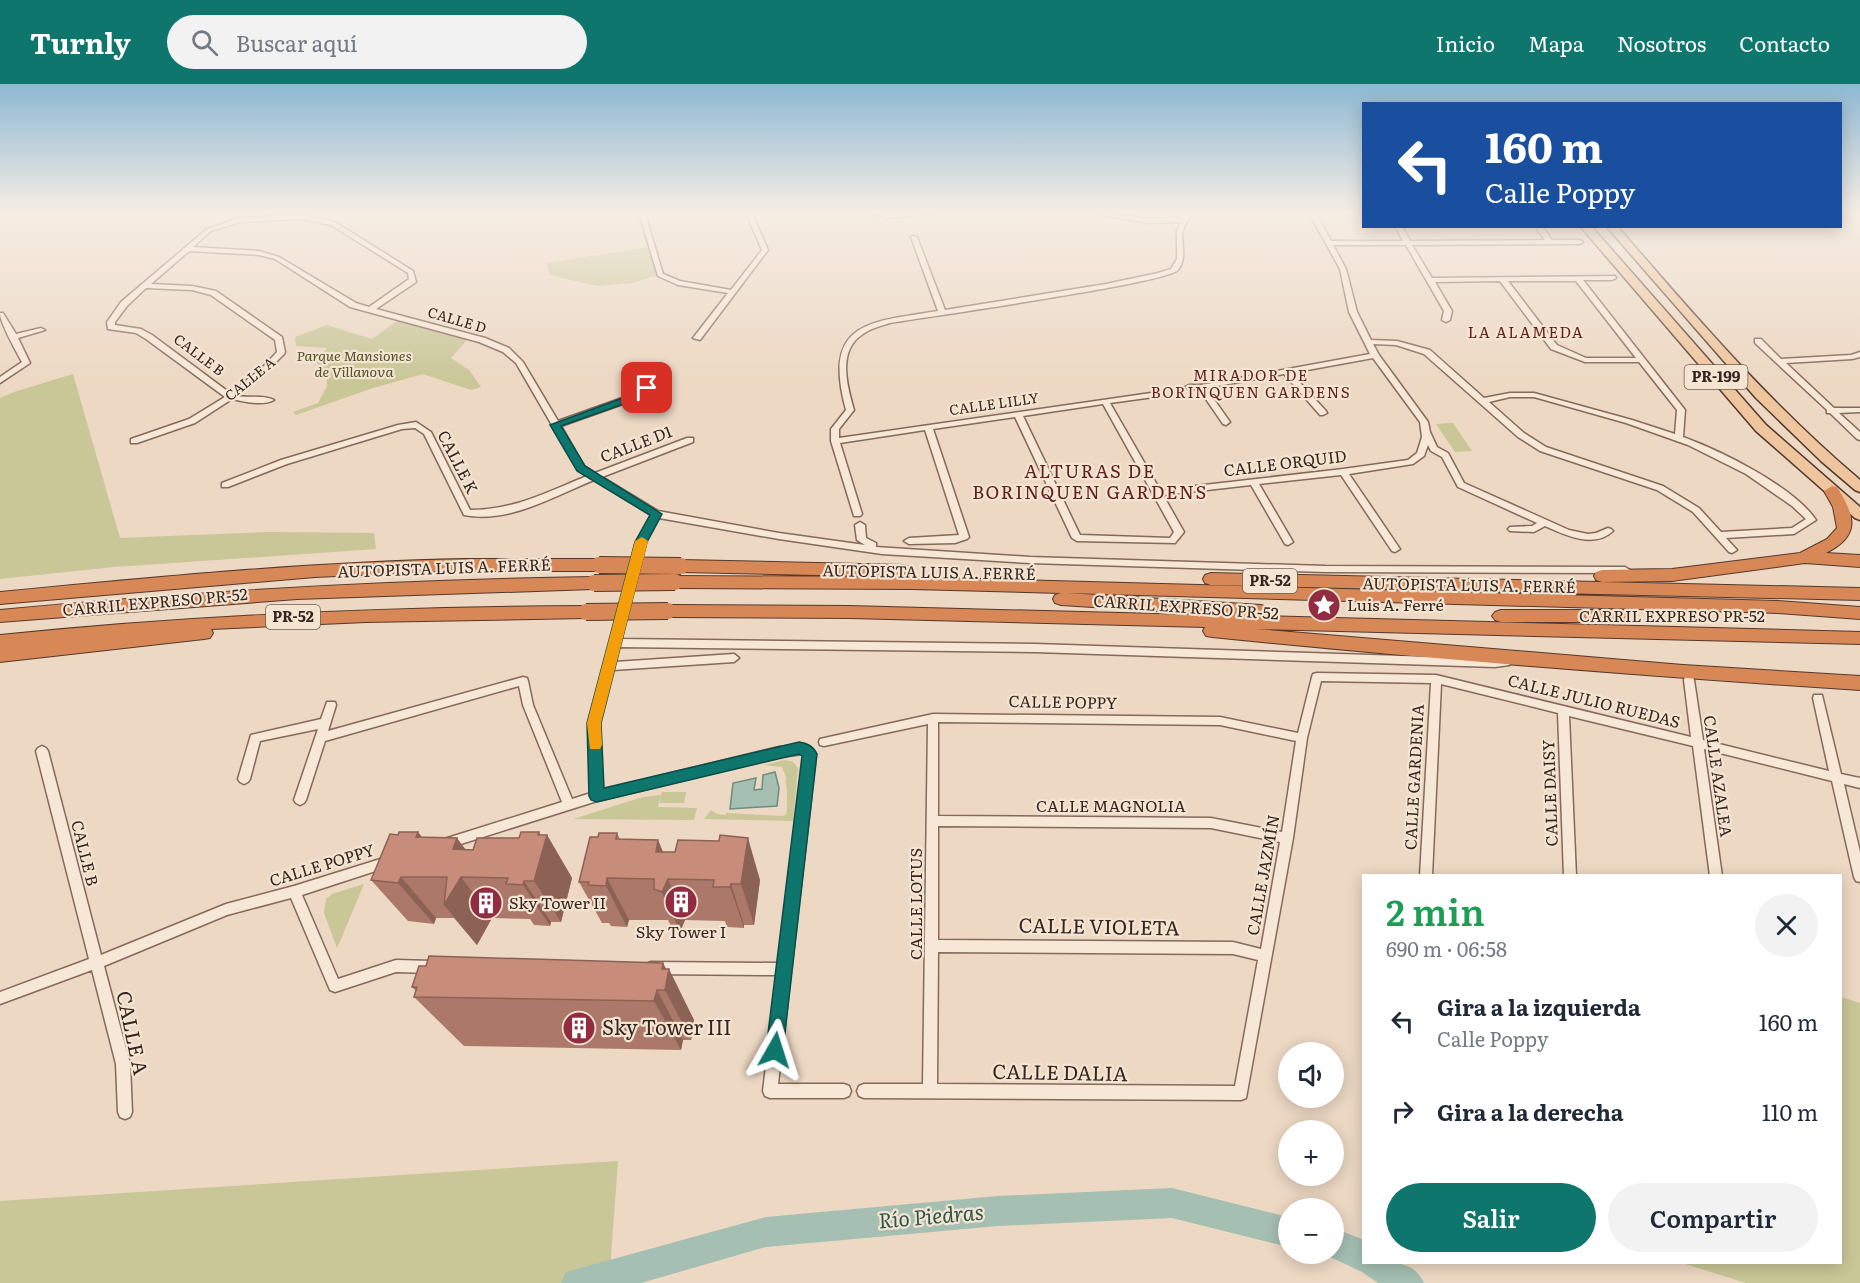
<!DOCTYPE html>
<html lang="es">
<meta charset="utf-8">
<style>
:root{--surface:#fff;--page:#f2f2f3;--text:#1f2937;--muted:#747a83;--accent:#0f766e}
body{margin:0;font-family:Literata,serif;background:var(--page);color:var(--text);height:100vh;display:flex;flex-direction:column;font-size:22px;white-space:nowrap}
*{box-sizing:border-box;margin:0}
p{font-size:20px;color:var(--muted)}
.icon{flex:none;width:33px;height:33px;fill:none;stroke:currentColor;stroke-width:2;stroke-linecap:round;stroke-linejoin:round}
.map{position:relative;flex:1;overflow:hidden}
.panel{position:absolute;left:1362px;top:790px;width:480px;height:390px;display:flex;flex-direction:column;background:var(--surface);border-radius:0px;box-shadow:0 3px 15px #0003}
.panel>*{flex:none}
.hud{position:absolute;left:1362px;top:18px;width:480px;height:126px;border-radius:0px;box-shadow:0 3px 15px #0003;background:#1a4fa0;color:#fff;overflow:hidden}
.buttons{position:absolute;left:1278px;top:958px;display:grid;gap:12px}
.buttons a{display:grid;place-items:center;width:66px;height:66px;border-radius:50%;background:var(--surface);box-shadow:0 3px 15px #0003;font-size:30px}
.pin{position:absolute;display:grid;place-items:center;width:51px;height:51px;color:#fff;margin:-26px;border-radius:12px;box-shadow:0 3px 9px #0006}
.me{position:absolute;width:66px;margin:-33px;rotate:6deg;stroke-linejoin:round;filter:drop-shadow(0 0 4px #0008)}
.turn{display:flex;align-items:center;gap:21px;height:126px;padding:0 24px;font-size:27px}
.turn .icon{width:78px;height:78px;stroke-width:2.5}
.turn b{display:block;font-size:42px;line-height:51px}
.round{display:grid;place-items:center;flex:none;width:63px;height:63px;border-radius:32px;background:var(--page)}
.summary{display:flex;align-items:center;justify-content:space-between;height:102px;padding:0 24px}
h1{font-size:36px;font-weight:600;line-height:45px;color:#1e9e55}
.button{display:flex;gap:12px;margin-top:auto;padding:12px 24px}
.button a{flex:1;height:69px;border-radius:36px;background:var(--accent);color:#fff;font-size:24px;font-weight:600;line-height:69px;text-align:center}
.button a+a{background:var(--page);color:var(--text)}
ul{padding:0;list-style:none}
li{display:flex;align-items:center;gap:18px;height:90px;padding:0 24px}
li div{flex:1}
li b{display:block;font-size:22px}
li em{font-style:normal}
header{display:flex;align-items:center;gap:36px;box-sizing:border-box;height:84px;padding:0 30px;background:var(--accent);color:#fff}
header strong{font-size:28px}
nav{display:flex;gap:33px;margin-inline-start:auto;font-size:21px}
.search{width:420px;height:54px;background:var(--page);display:flex;align-items:center;gap:15px;box-sizing:border-box;padding:0 21px;border-radius:33px;color:var(--muted);font-size:22px}
.map>svg:first-child{display:block}
.green{fill:#c9c697}
.water{fill:#a5bfb2;stroke:#6c8d7e;stroke-width:1.5}
.lines{fill:none;stroke-linecap:round;stroke-linejoin:round}
.river{fill:#a5bfb2;fill-rule:evenodd}
.street-casing{stroke:#85695b;stroke-width:3}
.primary-casing{stroke:#53392f;stroke-width:3}
.highway-casing{stroke:#53392f;stroke-width:2}
.street{fill:#f7e7d6;fill-rule:evenodd}
.primary{fill:#eec59c;fill-rule:evenodd}
.highway{fill:#d88757;fill-rule:evenodd}
.highway-bridge-casing{stroke:#53392f;stroke-width:18;stroke-linecap:butt}
.highway-bridge{stroke:#d88757;stroke-width:16}
.wall{fill:#ac7869}
.shaded-wall{fill:#8c6255}
.building{fill:#c88c7a;stroke:#8c6255;stroke-width:1.5}
.route{fill:#0f766e;stroke:#0a4d48;stroke-width:1.5}
.slow{fill:#f59e0b}
.labels{text-anchor:middle;stroke-width:4.5;stroke-linejoin:round;paint-order:stroke}
.far-street-label{font-size:14px;fill:#36251e;stroke:#f4e4d2}
.far-park-label{font-size:14px;font-style:italic;fill:#4f5126;stroke:#f4e4d2}
.far-neighbourhood-label{font-size:15px;letter-spacing:1.5px;fill:#60211f;stroke:#f4e4d2}
.shield{fill:#f4e4d2;stroke:#6f5e54;stroke-width:1.5}
.shield-label{font-size:15px;font-weight:bold;fill:#36251e}
.street-label{font-size:16px;fill:#36251e;stroke:#f4e4d2}
.poi-label{font-size:16px;fill:#36251e;stroke:#f4e4d2;text-anchor:start}
.neighbourhood-label{font-size:18px;letter-spacing:1.5px;fill:#60211f;stroke:#f4e4d2}
.near-street-label{font-size:20px;fill:#36251e;stroke:#f4e4d2}
.near-poi-label{font-size:20px;fill:#36251e;stroke:#f4e4d2;text-anchor:start}
.near-water-label{font-size:21px;font-style:italic;fill:#2e554b;stroke:#f4e4d2}
</style>
<header>
<strong>Turnly</strong>
<div class="search"><svg class="icon" aria-label="search" viewBox="0 0 24 24"><circle cx="10" cy="10" r="6"/><path d="M15 15l6 6"/></svg>Buscar aquí</div>
<nav><a>Inicio</a><a>Mapa</a><a>Nosotros</a><a>Contacto</a></nav>
</header>
<div class="map">
<svg width="1860" height="1199" viewBox="0 0 1860 1199">
<rect width="100%" height="100%" fill="#ecd8c3"/>
<!-- green -->
<path class="green" d="M649 163 658 191 632 199 597 202 549 191 547 179Z
M397 237 467 256 451 274 469 286 481 303 471 306 423 290 373 304 296 331 293 328 318 319 327 302V288L316 278 327 264 296 262 295 253 327 241 372 255Z
M73 290 120 454 268 448 374 449 376 465 114 483 0 495V314L14 308Z
M1453 339 1472 367 1455 368 1436 340Z
M785 676 793 678 798 684 793 737 704 735 711 726 717 730 726 731V729L783 732 787 730C786 714 789 711 785 696H787L782 683 764 681Z
M662 708H686L684 719H660L661 712 658 723 697 724 694 736 573 735 643 713 661 711Z
M364 800 341 855 337 864 324 829 326 815 332 810Z
M1841 913 1860 919V1199H1746L1682 1179H1840Z
M618 1077 609 1199H0V1117Z"/>
<!-- water -->
<path class="water" d="M775 688 779 704 777 722 730 725 733 699 756 694 754 706 762 705 763 691Z"/>
<g class="lines">
<!-- river -->
<path class="river" d="M1172 1104 1288 1133V1163L1172 1134 998 1142 766 1163 641 1199H561L566 1188 766 1133 998 1112Z
M1334 1144 1364 1156V1179C1387 1179 1413 1174 1424 1199H1378L1362 1188 1324 1170H1334Z"/>
<!-- street casing -->
<g class="street-casing">
<path id="street" d="M639 129H645L663 190 680 197 731 206 762 166 746 129H752L768 166 700 256 693 254 728 209 678 201 658 192Z
M871 129H942L886 134Z
M1092 129H1111L1148 135 1183 134 1185 129H1192C1189 134 1185 140 1183 146 1180 159 1188 173 1178 186 1167 199 925 233 890 239 881 242 871 244 863 250 837 266 847 302 854 326L839 345V354L1158 308H1161V312L1110 319 1160 406 1343 385 1408 376 1417 369 1422 353 1420 338 1373 274 1291 289 1326 327 1327 329 1323 331H1320L1284 290 1206 304 1230 338 1226 341 1223 340 1199 305H1189L1185 303 1189 301H1201L1370 270 1349 228 1340 185 1309 129H1316L1331 157H1403L1395 142H1402L1410 157 1545 156 1535 142H1542L1552 156H1580L1583 158 1580 160 1412 161 1432 194 1615 192 1616 194 1612 196H1583L1685 326 1683 353C1721 367 1793 402 1816 436L1794 450 1726 454 1737 466 1732 469 1729 468 1693 428 1657 406 1540 367 1518 353 1424 270 1396 261 1373 260 1379 271 1428 338 1430 348 1437 363 1448 369 1464 399 1569 446 1588 450 1596 449 1608 444 1611 445 1613 447C1594 465 1565 451 1545 442L1534 448 1510 447 1508 445 1510 443 1532 442 1537 439 1458 403 1442 373 1431 367 1428 361 1424 372 1413 380 1349 390 1400 465 1395 468 1392 467 1341 391 1259 400 1293 458 1288 461 1285 460 1251 401 1163 411 1184 448 1175 459 1077 457 1072 454 1015 333 933 345 969 453 967 455 955 459 909 460 904 457 909 454 959 451 925 346 840 359 862 430 860 432H854L831 357V345L846 326C822 238 868 238 938 227L911 153 912 152 917 153 945 226 1106 200 1158 189 1171 185 1177 175V146L1181 138 1148 139ZM1333 161H1406L1444 227 1442 236 1446 238 1450 236 1452 227 1435 198 1500 197 1551 265 1585 278H1639L1677 326 1675 350 1632 336 1534 309H1510L1484 314 1430 266 1397 257 1371 256 1357 228 1346 185ZM1508 197H1576L1636 274H1586L1557 261ZM1510 313H1534L1626 339 1688 361 1746 390 1792 422 1806 435 1792 444 1721 448 1699 424 1663 402 1546 363 1524 349 1489 318ZM1103 320 1174 448 1170 454 1080 451 1023 332Z
M302 131 335 138 413 187 416 198 376 225 485 254 509 264 523 278 558 337 628 312 660 293H666V297L634 316 561 342 584 382 595 389 687 354H693V358L602 393 658 427 779 449 865 461 857 456 855 441 860 438 865 441 866 454 876 459V463L1030 473 1325 482 1625 483 1630 486 1625 489 1325 488 1030 479 882 470 779 455 659 434 646 458 621 555 1035 560 1495 575 1509 573 1514 577 1509 581 1495 583 1035 568 619 563 615 578 734 570 739 574 734 578 613 586 599 639 602 706 779 663 805 660 809 662 816 670 778 1000H844L849 1002 851 1007 849 1012 844 1014H770L765 1012 763 1007 777 891 651 890 646 888 645 884 646 880 651 878 779 879 804 671 803 670 779 673 597 717 445 765 441 764 439 760 441 756 562 718 523 621 519 602 325 657 306 716 304 719 300 721 296 719 294 716 318 645 260 657 250 695 248 698 244 700 240 698 238 695 251 651 321 635 327 618H335L336 621 328 647 523 593 527 594 528 597 533 621 572 715 591 709 589 639 636 458 651 431 594 396C554 412 509 440 464 431L424 350 415 344 402 345 287 380 228 403H222V399L281 376 398 341 416 338 431 348 470 426C515 426 547 408 587 392L578 386 516 279 503 268 479 258 350 223 275 175 259 171 189 167 151 200 192 202 216 207 282 253 285 268 284 270 266 288 237 312C249 314 264 311 274 316 263 322 245 318 232 315L195 339 137 359H131V355L189 335 225 313 146 255 136 249 108 245 107 238 121 218 207 145 239 134ZM302 135 331 141 408 189 409 195 369 223 356 219 279 173 259 167 193 163 211 147 240 138ZM146 204 192 206 211 211 275 256 277 268 261 285 230 309 152 251 141 245 115 241V238L127 222Z
M0 229H3L16 250 41 244 45 246 18 254 30 279 0 299V293L22 278C16 267 0 239 0 229Z
M1755 255H1761L1781 275 1851 271 1860 268V273L1852 275 1786 279 1834 324H1860V328L1839 329 1860 348V356L1857 355 1830 329H1827V326L1755 259Z
M1317 589 1436 591 1691 653 1684 596 1685 593H1693L1694 596 1703 656 1829 687 1813 614 1814 611H1822L1841 690 1860 694V704L1844 700 1860 768V798L1856 797 1854 793 1832 697 1704 665 1722 792H1710L1693 662 1569 632 1576 792H1564L1558 629 1441 600 1432 792H1420L1431 599 1321 597 1307 654 1293 754 1246 1014 1241 1016 864 1014 859 1012 857 1007 859 1002 864 1000H923L928 640 824 662 820 661 819 658 820 655 933 630 1220 633 1298 649 1312 593 1313 590ZM938 638 1220 641 1296 657 1282 748 1211 734 938 732ZM938 742 1211 744 1280 758 1261 865 1233 858 938 856ZM938 868 1233 870 1258 876 1235 1002 937 1000Z
M42 662 46 664 48 667 101 871 226 820 294 802 390 772 394 773 396 777 394 781 302 811 338 895 396 876 432 877 437 879 438 883 437 887 432 889 396 888 335 908 330 906 291 814 227 831 104 882 130 980 132 1028 130 1033 125 1035 120 1033 118 1028 116 980 92 886 0 920V908L89 875 36 667 38 664Z"/>
</g>
<!-- primary casing -->
<g class="primary-casing">
<path id="primary" d="M1580 142H1591L1766 341 1860 423V436L1855 434 1756 347Z
M1606 142H1617C1694 231 1770 320 1860 396V408L1855 406 1821 377 1756 314Z"/>
</g>
<!-- highway casing -->
<g class="highway-casing">
<path id="highway" d="M1832 402 1837 403C1856 433 1860 452 1826 469L1860 471V483L1805 479 1672 497 1602 498 1596 496 1594 492 1596 488 1602 486 1672 485 1800 469 1827 455 1837 444 1833 423 1824 407Z
M465 475H599L605 477 607 481 605 485 599 487H443L315 493 0 520V508C155 493 310 478 465 475Z
M681 476 904 481 910 483 912 487 910 491 904 493 681 488 675 486 673 482 675 478Z
M1211 489 1860 504V516L1211 501 1205 499 1203 495 1205 491Z
M675 492 912 493 1778 517 1860 523V535L1778 529 1066 509 1261 521 1267 523 1269 527 1264 532 1860 548V560L1256 545 1683 581 1860 592V606C1644 592 1428 575 1212 553L1206 552 1203 547 1205 543 849 534 668 533 662 531 660 527 662 523 668 521 849 522 1235 532 1061 521 1055 519 1053 515 1055 511 1061 509 912 505 675 504 669 502 667 498 669 494Z
M594 493 600 495 602 499 600 503 594 505 297 515 0 538V526C198 507 395 496 594 493Z
M586 522 592 524 594 528 592 532 586 534 366 538 211 545 213 549 210 554 204 555 0 578V551C195 531 390 523 586 522Z
M1501 526H1621L1627 528 1630 532 1627 536 1621 538H1501L1495 536 1492 532 1495 528Z"/>
</g>
<!-- street -->
<use href="#street" class="street"/>
<!-- primary -->
<use href="#primary" class="primary"/>
<!-- highway -->
<use href="#highway" class="highway"/>
<!-- highway-bridge casing -->
<g class="highway-bridge-casing">
<path id="highway-bridge" d="M599 481 681 482
M594 499 675 498
M586 528 668 527"/>
</g>
<!-- highway-bridge -->
<use href="#highway-bridge" class="highway-bridge"/>
</g>
<!-- wall -->
<path class="wall" d="M539 748 540 751H547L572 794 561 838H551L550 842 534 841 530 835 492 834 477 861 454 834H436L434 840 408 837 371 796 422 753 466 765 473 766Z
M617 749 620 755 658 756 663 768 760 796 754 841H744V844L727 843 725 837 685 836 680 848 673 846 668 836H629L627 843 611 842 609 839H602L579 798 598 753Z
M663 879 694 936 691 956H683L681 966 464 962 414 913 416 907 412 903Z"/>
<!-- shaded-wall -->
<path class="shaded-wall" d="M418 748 451 791 416 753Z
M539 748 545 759 547 751 572 794 561 838 534 797Z
M457 754 486 793 453 765Z
M748 754 760 796 754 841 741 800Z
M658 756 674 795H668L685 836 680 848 662 808 656 768Z
M401 793 436 834 434 840 398 799Z
M461 793 492 834 477 861 444 821Z
M607 794 629 836 627 843 606 802Z
M524 797 551 838 550 842 523 801Z
M731 800 744 841V844L730 803Z
M663 879 668 890 669 885 694 936 691 956 665 906 662 885Z
M657 906 683 956 681 966 654 917Z"/>
<!-- building -->
<path class="building" d="M399 748H418L416 753 457 754 453 765 473 766 477 754H519L521 748H539L538 751H547L534 797H524L523 801 506 800 508 794 461 793 444 821 447 793H401L398 799 371 796 390 750 398 751Z
M599 749H617L616 755 658 756 656 768H675L678 756 719 757 720 751 748 754 741 800H731L730 803H713L714 796 668 795 662 808 654 805V795L607 794 606 802 588 801 589 798H579L590 753H598Z
M429 872 663 879 662 885H669L665 906H657L654 917 414 913 417 903H412L419 882H426Z"/>
<!-- sky -->
<linearGradient id="sky" x2="0" y2="1"><stop stop-color="#8db8d2"/><stop offset="0.43" stop-color="#f6ede4"/><stop offset="1" stop-color="#f6ede4" stop-opacity="0"/></linearGradient>
<rect width="1860" height="297" fill="url(#sky)"/>
<!-- route -->
<path class="route" d="M647 301 652 304 651 306 635 316 561 342 585 382 662 430 647 458 601 639 604 704 799 658C808 660 813 662 817 670L783 966 781 973 775 975 768 973 766 966 802 672 799 670 597 718 591 716 589 712 587 639 635 458 650 431 577 387 550 341 628 312Z"/>
<!-- slow -->
<path class="slow" d="M642 453 648 457 601 639 602 661 600 665H590L587 639 635 457Z"/>
<!-- icons -->
<defs>
<g id="sight-disc" transform="scale(1.725)"><circle r="9.5" fill="#922d41" stroke="#f4e4d2"/><path d="M0-6L1.8-2.2L6-1.7L2.9 1.2L3.7 5.4L0 3.3L-3.7 5.4L-2.9 1.2L-6-1.7L-1.8-2.2Z" fill="#fff"/></g>
<g id="building-disc" transform="scale(1.725)"><circle r="9.5" fill="#922d41" stroke="#f4e4d2"/><path d="M-4-6H4V6H1V3H-1V6H-4ZM-2.5-4.3h1.7v1.8h-1.7ZM.8-4.3h1.7v1.8H.8ZM-2.5-1h1.7V.8h-1.7ZM.8-1h1.7V.8H.8Z" fill="#fff"/></g>
</defs>
<g fill-rule="evenodd">
<use href="#sight-disc" x="1324" y="521"/>
<use href="#building-disc" x="681" y="818"/>
<use href="#building-disc" x="486" y="819"/>
<use href="#building-disc" x="579" y="944"/>
</g>
<g class="labels">
<!-- far-street labels -->
<g class="far-street-label">
<text transform="translate(457 236) rotate(16)" y="5">CALLE D</text>
<text transform="translate(199 271) rotate(37)" y="5">CALLE B</text>
<text transform="translate(250 295) rotate(-39)" y="5">CALLE A</text>
<text transform="translate(994 320) rotate(-8)" y="5">CALLE LILLY</text>
</g>
<!-- far-park labels -->
<g class="far-park-label">
<text x="354" y="277">Parque Mansiones<tspan x="354" dy="16">de Villanova</tspan></text>
</g>
<!-- far-neighbourhood labels -->
<g class="far-neighbourhood-label">
<text x="1526" y="254">LA ALAMEDA</text>
<text x="1251" y="297">MIRADOR DE<tspan x="1251" dy="17">BORINQUEN GARDENS</tspan></text>
</g>
<!-- shield labels -->
<g class="shield">
<rect x="1684.5" y="281" width="63" height="24" rx="4.5"/>
<rect x="1243" y="485" width="54" height="24" rx="4.5"/>
<rect x="266" y="521" width="54" height="24" rx="4.5"/>
</g>
<g class="shield-label">
<text x="1716" y="298">PR-199</text>
<text x="1270" y="502">PR-52</text>
<text x="293" y="538">PR-52</text>
</g>
<!-- street labels -->
<g class="street-label">
<text transform="translate(636 360) rotate(-21)" y="6">CALLE D1</text>
<text transform="translate(458 378) rotate(63)" y="6">CALLE K</text>
<text transform="translate(1285 379) rotate(-7)" y="6">CALLE ORQUID</text>
<text transform="translate(444 484) rotate(-2)" y="6">AUTOPISTA LUIS A. FERRÉ</text>
<text transform="translate(929 488) rotate(1)" y="6">AUTOPISTA LUIS A. FERRÉ</text>
<text transform="translate(1469 501) rotate(1)" y="6">AUTOPISTA LUIS A. FERRÉ</text>
<text transform="translate(155 518) rotate(-5)" y="6">CARRIL EXPRESO PR-52</text>
<text transform="translate(1186 523) rotate(4)" y="6">CARRIL EXPRESO PR-52</text>
<text x="1672" y="538">CARRIL EXPRESO PR-52</text>
<text transform="translate(1594 617) rotate(14)" y="6">CALLE JULIO RUEDAS</text>
<text transform="translate(1063 618) rotate(1)" y="6">CALLE POPPY</text>
<text transform="translate(1718 692) rotate(82)" y="6">CALLE AZALEA</text>
<text transform="translate(1414 693) rotate(-87)" y="6">CALLE GARDENIA</text>
<text transform="translate(1550 709) rotate(-92)" y="6">CALLE DAISY</text>
<text x="1111" y="728">CALLE MAGNOLIA</text>
<text transform="translate(85 769) rotate(76)" y="6">CALLE B</text>
<text transform="translate(322 781) rotate(-17)" y="6">CALLE POPPY</text>
<text transform="translate(1263 791) rotate(-80)" y="6">CALLE JAZMÍN</text>
<text transform="translate(916 820) rotate(-90)" y="6">CALLE LOTUS</text>
</g>
<!-- poi labels -->
<g class="poi-label">
<text x="1347" y="527">Luis A. Ferré</text>
<text x="509" y="825">Sky Tower II</text>
<text x="681" y="854" text-anchor="middle">Sky Tower I</text>
</g>
<!-- neighbourhood labels -->
<g class="neighbourhood-label">
<text x="1090" y="394">ALTURAS DE<tspan x="1090" dy="21">BORINQUEN GARDENS</tspan></text>
</g>
<!-- near-street labels -->
<g class="near-street-label">
<text transform="translate(1099 843) rotate(1)" y="7">CALLE VIOLETA</text>
<text transform="translate(132 949) rotate(78)" y="7">CALLE A</text>
<text transform="translate(1060 989) rotate(1)" y="7">CALLE DALIA</text>
</g>
<!-- near-poi labels -->
<g class="near-poi-label">
<text x="602" y="951">Sky Tower III</text>
</g>
<!-- near-water labels -->
<g class="near-water-label">
<text transform="translate(931 1133) rotate(-5)" y="7">Río Piedras</text>
</g>
</g>
</svg>
<div class="buttons">
<a><svg class="icon" aria-label="sound" viewBox="0 0 24 24"><path d="M4 9h4l5-4v14l-5-4H4zM17 9q2 3 0 6"/></svg></a>
<a>+</a>
<a>−</a>
</div>
<div class="pin" style="left:647px;top:304px;background:#d93025"><svg class="icon" aria-label="arrive" viewBox="0 0 24 24"><path d="M6 21V4h12l-3 4 3 4H6"/></svg></div>
<svg class="me" style="left:775px;top:966px" viewBox="-20 -20 40 40"><path d="M0-17L14 15 0 8-14 15z" fill="#0f766e" stroke="#fff" stroke-width="4"/></svg>
<div class="hud">
<div class="turn"><svg class="icon" aria-label="left" viewBox="0 0 24 24"><path d="M17 20v-9H6M10 6l-5 5 5 5"/></svg><div><b>160 m</b>Calle Poppy</div></div>
</div>
<section class="panel">
<div class="summary"><div><h1>2 min</h1><p>690 m · 06:58</p></div><a class="round"><svg class="icon" aria-label="close" viewBox="0 0 24 24"><path d="M6 6l12 12M18 6L6 18"/></svg></a></div>
<ul>
<li><svg class="icon" aria-label="left" viewBox="0 0 24 24"><path d="M17 20v-9H6M10 6l-5 5 5 5"/></svg><div><b>Gira a la izquierda</b><p>Calle Poppy</p></div><em>160 m</em></li>
<li><svg class="icon" aria-label="right" viewBox="0 0 24 24"><path d="M7 20v-9h11M14 6l5 5-5 5"/></svg><div><b>Gira a la derecha</b></div><em>110 m</em></li>
</ul>
<div class="button"><a>Salir</a><a>Compartir</a></div>
</section>
</div>
